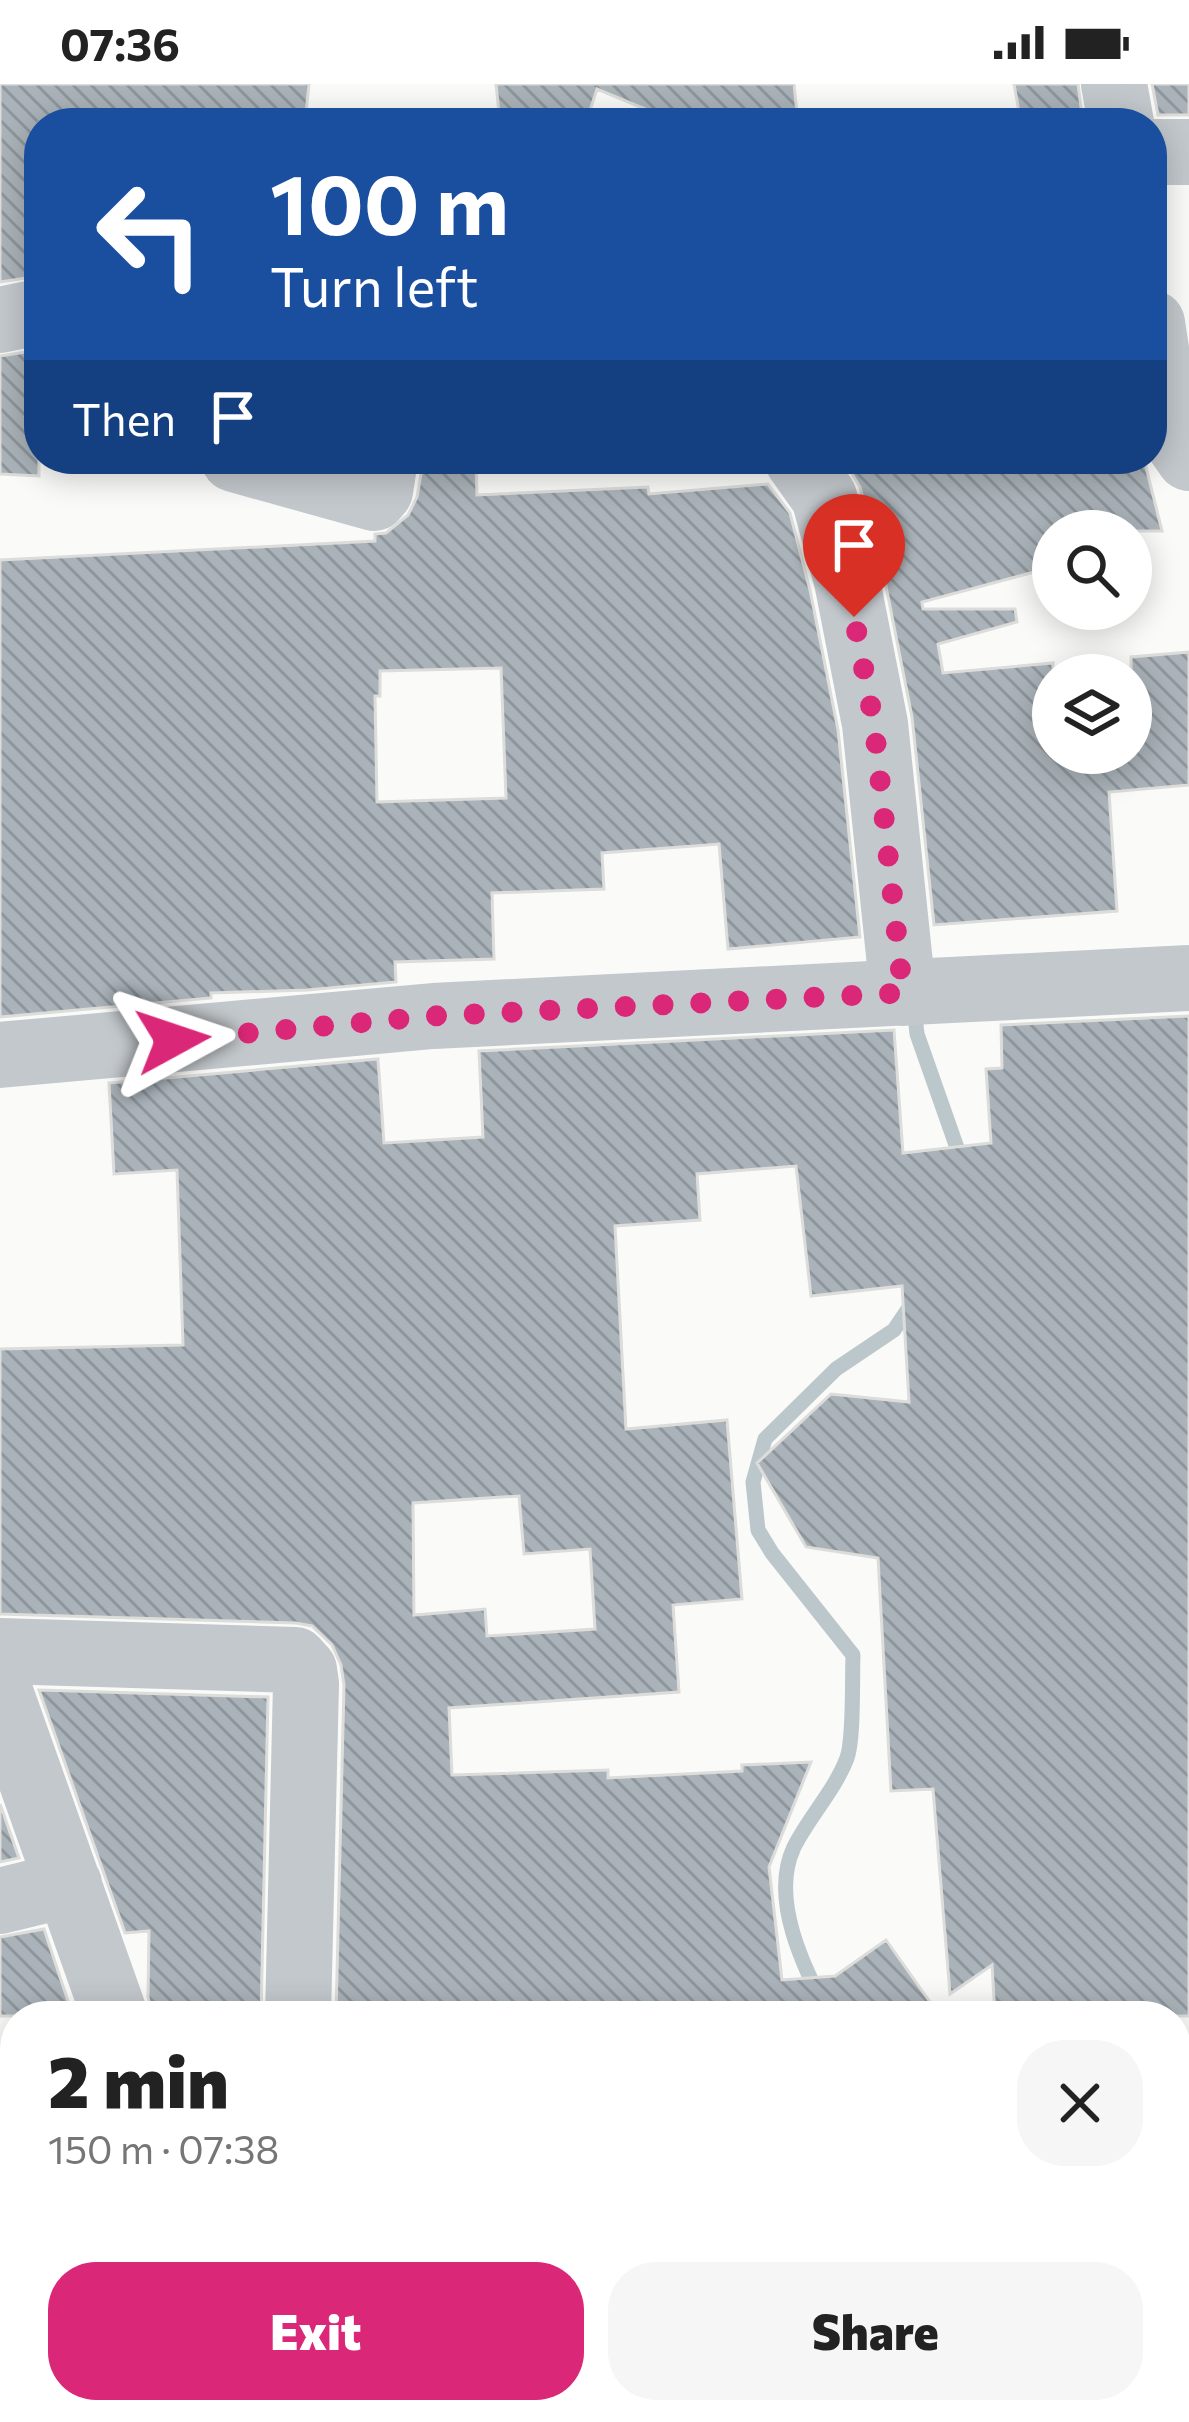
<!DOCTYPE html>
<meta charset="utf-8">
<style>
:root{--surface:#fff;--page:#f6f6f6;--text:#222;--muted:#767676;--accent:#db2777}
body{margin:0;font-family:Commissioner,sans-serif;background:var(--page);color:var(--text);height:100vh;display:flex;flex-direction:column;font-size:45px;white-space:nowrap}
*{box-sizing:border-box;margin:0}
p{font-size:39px;color:var(--muted)}
.icon{flex:none;width:66px;height:66px;fill:none;stroke:currentColor;stroke-width:2;stroke-linecap:round;stroke-linejoin:round}
.map{position:relative;flex:1;overflow:hidden}
.drawer{position:absolute;left:0px;top:1917px;width:1191px;height:423px;display:flex;flex-direction:column;background:var(--surface);border-radius:48px 48px 0 0;box-shadow:0 6px 30px #0003}
.drawer>*{flex:none}
.guide{position:absolute;left:24px;top:24px;width:1143px;height:366px;border-radius:48px;box-shadow:0 6px 30px #0003;background:#1a4fa0;color:#fff;overflow:hidden}
.fabs{position:absolute;left:1032px;top:426px;display:grid;gap:24px}
.fabs a{display:grid;place-items:center;width:120px;height:120px;border-radius:50%;background:var(--surface);box-shadow:0 6px 30px #0003;font-size:60px}
.pin{position:absolute;display:grid;place-items:center;width:102px;height:102px;color:#fff;margin:-123px -51px;border-radius:50% 50% 50% 0;rotate:-45deg;box-shadow:0 0 12px #0007}
.pin .icon{rotate:45deg}
.me{position:absolute;width:132px;margin:-66px;rotate:85deg;stroke-linejoin:round;filter:drop-shadow(0 0 9px #0008)}
.turn{display:flex;align-items:center;gap:42px;height:252px;padding:0 48px;font-size:54px}
.turn .icon{width:156px;height:156px;stroke-width:2.5}
.turn b{display:block;font-size:84px;line-height:102px}
.then{display:flex;align-items:center;height:114px;padding:0 48px;background:#0003;gap:24px;font-size:45px}
.round{display:grid;place-items:center;flex:none;width:126px;height:126px;border-radius:48px;background:var(--page)}
.overview{display:flex;align-items:center;justify-content:space-between;height:204px;padding:0 48px}
h1{font-size:72px;font-weight:800;line-height:90px}
.primary-button{display:flex;gap:24px;margin-top:auto;padding:24px 48px}
.primary-button a{flex:1;height:138px;border-radius:48px;background:var(--accent);color:#fff;font-size:48px;font-weight:800;line-height:138px;text-align:center}
.primary-button a+a{background:var(--page);color:var(--text)}
.status{display:flex;justify-content:space-between;align-items:center;height:84px;padding:0 60px;background:var(--surface);direction:ltr}
.status svg{height:33px;fill:currentColor}
.map>svg:first-child{display:block}
.lines{fill:none;stroke-linecap:round;stroke-linejoin:round}
.stream{stroke:#bbc7cb;stroke-width:15}
.building{fill:url(#building-back-hatch);stroke:#dcdcda;stroke-width:3;fill-rule:evenodd}
.minor{stroke:#c3c8cc;stroke-width:66}
.route{stroke:#db2777;stroke-width:21;stroke-dasharray:0 37.8}
</style>
<div class="status"><b>07:36</b><svg viewBox="0 0 49 12"><path d="M0 12V9h3v3zM5 12V6h3v6zM10 12V3h3v9zM15 12V0h3v12zM26 1h20v11H26zM47 4h2v5h-2z"/></svg></div>
<div class="map">
<svg width="1189" height="2338" viewBox="0 0 1189 2338">
<defs>
<pattern id="building-back-hatch" width="6" height="6" patternUnits="userSpaceOnUse" patternTransform="scale(3)"><rect width="6" height="6" fill="#aab3b9"/><path d="M-1 5l2 2M0 0l6 6M5-1l2 2" fill="none" stroke="#8e969c"/></pattern>
</defs>
<rect width="100%" height="100%" fill="#fafaf8"/>
<g class="lines">
<!-- stream -->
<path class="stream" d="M914 923 917 950 962 1078
M829 1932C805 1885 769 1816 794 1763 809 1733 835 1706 847 1674 854 1655 852 1595 853 1571L772 1469 758 1446 753 1398 765 1355 836 1285 894 1246 915 1215
M539 2325 548 2338
M263 2338 266 2325
M767 2338 782 2325"/>
</g>
<!-- building -->
<path class="building" d="M0 0H309L305 39H39V192L0 198Z
M496 0H794L798 39H679L597 5 586 39H500Z
M1014 0H1078L1083 39H1021Z
M1152 0H1189V31H1158Z
M39 266V392L0 390V272Z
M843 375H1144L1162 447H1053V483L922 518 923 525H1015L1017 538 938 560 943 589 1053 579V669H1131V573L1189 568V701L1109 708 1117 827 934 841 912 633 883 487 860 403Z
M476 382 477 411 648 403 649 410 768 400 790 429 810 506 838 646 860 853 728 865 719 760 602 769 604 805 492 809 494 875 395 878 396 898 307 906 211 909V914L0 933V476L375 457V450L386 449 408 431 417 413 422 384ZM501 584 506 714 377 718 375 612H380V587Z
M1189 932V1932H995L992 1881 950 1910 933 1705 891 1707 878 1474 806 1463 757 1379 831 1310 909 1318 902 1202 811 1212 796 1082 697 1090 700 1136 615 1142 626 1345 727 1336 742 1515 673 1521 679 1608 449 1624 452 1691 608 1686V1694L742 1687V1681L811 1678 769 1783 782 1896 835 1892 886 1856 940 1932H336L344 1601 341 1581 332 1561 312 1542 296 1539 0 1530V1265L183 1261 177 1086 114 1090 109 999 378 975 384 1059 483 1053 479 967 894 946 903 1069 991 1059 986 985 1002 984 1001 941ZM519 1412 524 1470 590 1465 595 1545 487 1552 485 1525 414 1531 413 1419Z
M39 1606 268 1613 261 1932H152L148 1913 149 1847 125 1849Z
M0 1720 19 1774 0 1778Z
M44 1845 73 1932H0V1853Z"/>
<g class="lines">
<!-- minor -->
<path class="minor" d="M1114 0 1121 39
M1152 68H1189
M0 236 39 228
M1152 239 1168 344 1189 374
M234 375 374 414 380 407 385 375
M797 375 824 413 847 497 875 640 903 909
M0 971 433 932 1189 894
M0 1567 295 1576 304 1586 306 1600 298 1932
M0 1608 115 1932
M0 1817 69 1800
M15 2255V2285"/>
</g>
<g class="lines">
<!-- route -->
<path class="route" d="M173 956 433 932 903 909 874 640 854 533"/>
</g>
</svg>
<div class="fabs">
<a><svg class="icon" aria-label="search" viewBox="0 0 24 24"><circle cx="10" cy="10" r="6"/><path d="M15 15l6 6"/></svg></a>
<a><svg class="icon" aria-label="layers" viewBox="0 0 24 24"><path d="M12 4l9 5-9 5-9-5zM3 14l9 5 9-5"/></svg></a>
</div>
<div class="pin" style="left:854px;top:533px;background:#d93025"><svg class="icon" aria-label="arrive" viewBox="0 0 24 24"><path d="M6 21V4h12l-3 4 3 4H6"/></svg></div>
<svg class="me" style="left:173px;top:956px" viewBox="-20 -20 40 40"><path d="M0-17L14 15 0 8-14 15z" fill="#db2777" stroke="#fff" stroke-width="4"/></svg>
<div class="guide">
<div class="turn"><svg class="icon" aria-label="left" viewBox="0 0 24 24"><path d="M17 20v-9H6M10 6l-5 5 5 5"/></svg><div><b>100 m</b>Turn left</div></div>
<div class="then">Then<svg class="icon" aria-label="arrive" viewBox="0 0 24 24"><path d="M6 21V4h12l-3 4 3 4H6"/></svg></div>
</div>
<section class="drawer">
<div class="overview"><div><h1>2 min</h1><p>150 m · 07:38</p></div><a class="round"><svg class="icon" aria-label="close" viewBox="0 0 24 24"><path d="M6 6l12 12M18 6L6 18"/></svg></a></div>
<div class="primary-button"><a>Exit</a><a>Share</a></div>
</section>
</div>
